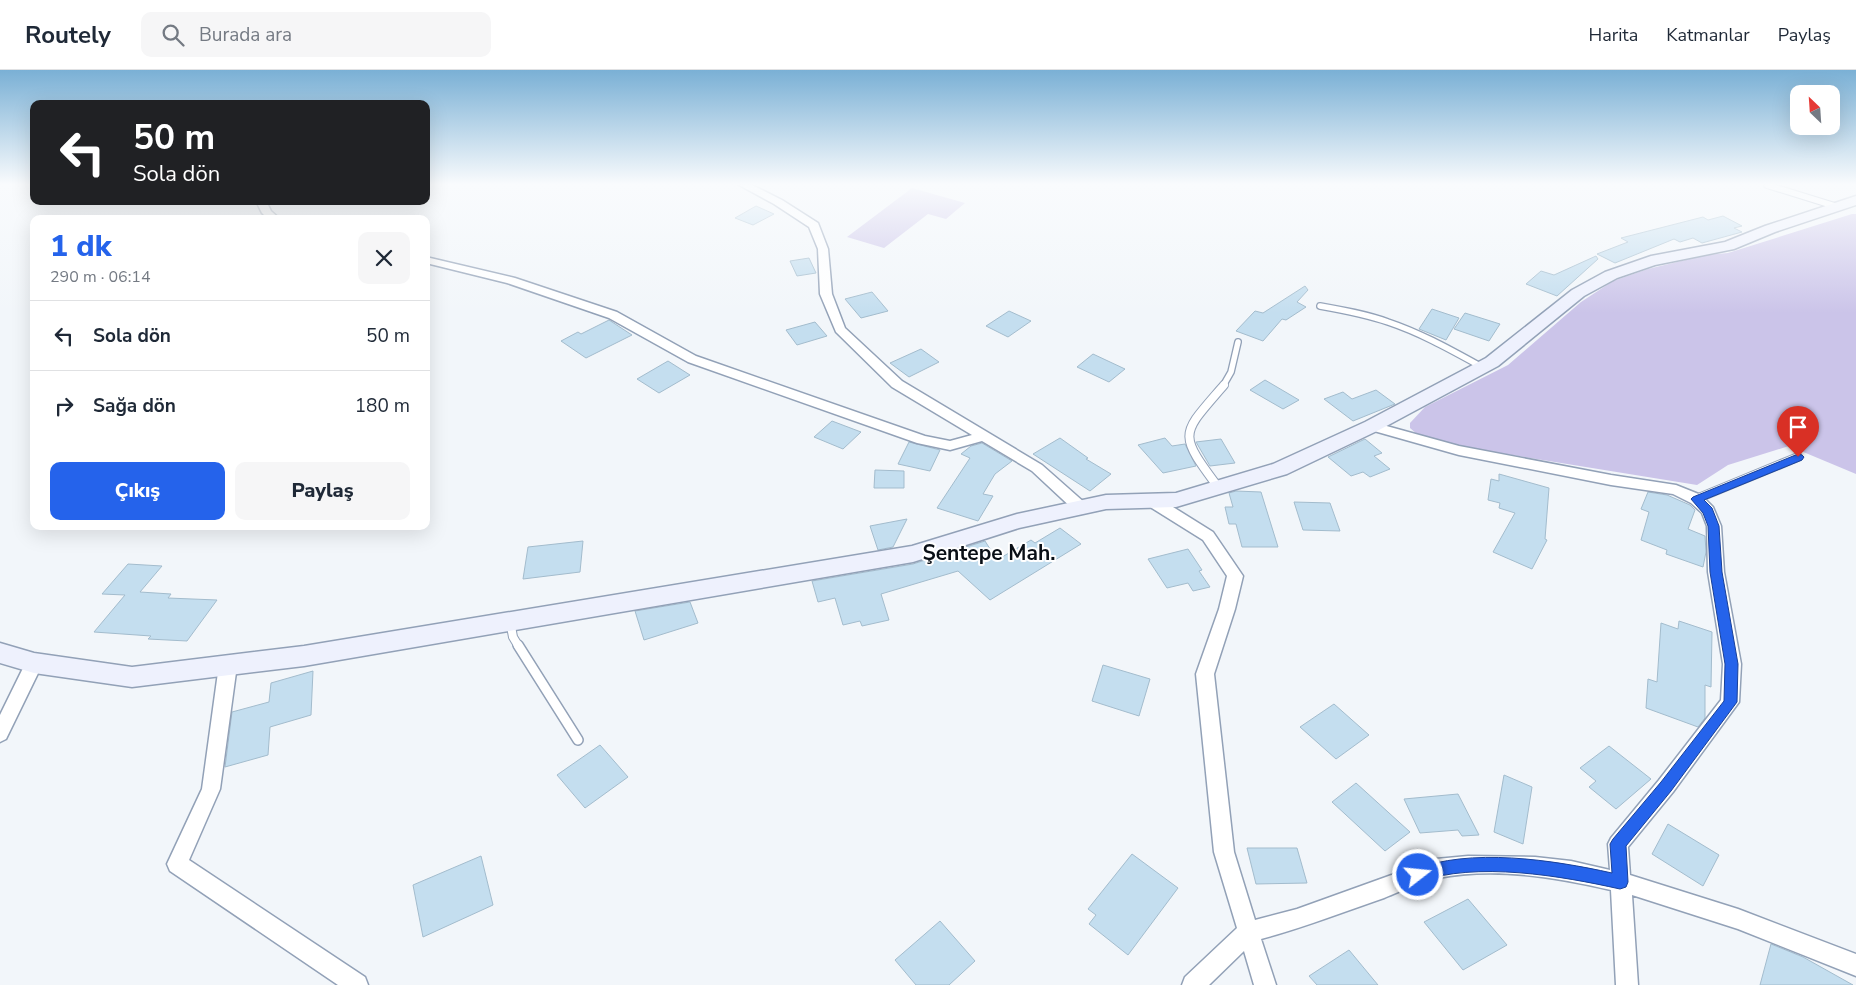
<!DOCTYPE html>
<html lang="tr">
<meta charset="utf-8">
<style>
:root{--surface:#fff;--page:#f6f6f7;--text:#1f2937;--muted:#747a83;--line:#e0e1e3;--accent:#2563eb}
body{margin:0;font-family:"Nunito Sans",sans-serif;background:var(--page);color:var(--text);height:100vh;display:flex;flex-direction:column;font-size:19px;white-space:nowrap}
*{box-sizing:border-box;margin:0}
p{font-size:16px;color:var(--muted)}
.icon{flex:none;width:28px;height:28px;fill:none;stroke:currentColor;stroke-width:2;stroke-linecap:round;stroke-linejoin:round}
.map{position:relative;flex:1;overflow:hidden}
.drawer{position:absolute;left:30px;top:145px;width:400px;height:315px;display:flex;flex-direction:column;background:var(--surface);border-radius:10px;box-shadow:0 5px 20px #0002}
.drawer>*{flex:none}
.top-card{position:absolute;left:30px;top:30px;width:400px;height:105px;border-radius:10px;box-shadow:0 5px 20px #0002;background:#202124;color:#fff;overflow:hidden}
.needle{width:32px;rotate:335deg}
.fabs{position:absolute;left:1790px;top:15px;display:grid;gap:10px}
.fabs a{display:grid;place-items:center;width:50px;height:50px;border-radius:10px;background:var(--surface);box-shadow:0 5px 20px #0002;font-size:25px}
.pin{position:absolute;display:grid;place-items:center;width:42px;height:42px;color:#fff;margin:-51px -21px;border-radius:50% 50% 50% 0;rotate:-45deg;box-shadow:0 0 5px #0007}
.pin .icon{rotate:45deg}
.me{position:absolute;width:55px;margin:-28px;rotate:74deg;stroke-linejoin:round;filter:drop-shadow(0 0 4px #0008)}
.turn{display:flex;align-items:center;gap:18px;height:105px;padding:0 20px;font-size:22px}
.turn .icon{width:65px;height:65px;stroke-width:2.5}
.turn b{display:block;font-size:35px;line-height:42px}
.round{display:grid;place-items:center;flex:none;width:52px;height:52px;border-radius:10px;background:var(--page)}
.head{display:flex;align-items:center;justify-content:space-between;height:85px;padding:0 20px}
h1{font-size:30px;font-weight:800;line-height:38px;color:var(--accent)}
.cta{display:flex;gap:10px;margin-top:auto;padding:10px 20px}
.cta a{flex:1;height:58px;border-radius:10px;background:var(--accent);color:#fff;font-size:20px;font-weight:800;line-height:58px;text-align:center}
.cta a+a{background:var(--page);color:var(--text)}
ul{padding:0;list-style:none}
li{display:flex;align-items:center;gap:15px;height:70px;padding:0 20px;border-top:1px solid var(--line)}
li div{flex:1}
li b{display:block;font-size:19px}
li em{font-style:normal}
header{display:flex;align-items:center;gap:30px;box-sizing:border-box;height:70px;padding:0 25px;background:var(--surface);border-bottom:1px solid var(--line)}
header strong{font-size:24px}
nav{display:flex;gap:28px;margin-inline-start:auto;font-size:18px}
.search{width:350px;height:45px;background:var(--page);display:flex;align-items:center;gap:12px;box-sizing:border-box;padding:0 18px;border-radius:10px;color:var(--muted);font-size:19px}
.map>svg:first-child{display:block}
.green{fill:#cbc4e9}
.building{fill:#c4deef;stroke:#a3bccd}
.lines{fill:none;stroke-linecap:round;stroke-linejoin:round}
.lane-far2-casing{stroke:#92a1b7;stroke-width:8}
.lane-far1-casing{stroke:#92a1b7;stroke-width:10}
.lane-casing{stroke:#92a1b7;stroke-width:12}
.street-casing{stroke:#92a1b7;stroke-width:3}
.secondary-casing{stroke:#92a1b7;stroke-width:3}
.lane-far2{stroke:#fff;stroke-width:5.5}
.lane-far1{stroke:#fff;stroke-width:8}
.lane{stroke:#fff;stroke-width:9}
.street{fill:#fff;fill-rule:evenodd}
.secondary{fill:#eef1fd;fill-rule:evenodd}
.route{fill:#2563eb;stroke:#184099}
.labels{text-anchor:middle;stroke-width:4;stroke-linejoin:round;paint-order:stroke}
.district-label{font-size:21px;font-weight:bold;fill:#090f16;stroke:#fff}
</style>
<header>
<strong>Routely</strong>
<div class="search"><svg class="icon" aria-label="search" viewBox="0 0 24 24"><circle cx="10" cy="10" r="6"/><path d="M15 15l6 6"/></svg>Burada ara</div>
<nav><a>Harita</a><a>Katmanlar</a><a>Paylaş</a></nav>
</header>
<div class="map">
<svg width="1856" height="915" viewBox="0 0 1856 915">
<rect width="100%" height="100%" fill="#f2f6fa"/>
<!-- green -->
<path class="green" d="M912 118 965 133 946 149 928 144 884 178 847 167Z
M1852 144H1856V404L1789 376 1728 395 1697 415 1475 379 1418 365 1410 358V353L1425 337 1508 295 1581 232 1613 211 1648 199 1706 185 1728 183Z"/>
<!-- building -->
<path class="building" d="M756 136 774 144 753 155 735 148Z
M1723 146 1742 156 1734 158 1742 162 1702 173 1693 168 1680 172 1674 169 1615 193 1597 184 1628 172 1621 168 1703 147 1708 150Z
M1596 186 1598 189 1557 226 1526 214 1541 201 1554 205Z
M809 188 816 203 797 206 790 191Z
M1305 216 1308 220 1297 232 1306 237 1286 250 1282 249 1263 271 1236 261 1255 241 1263 243Z
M872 222 888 241 861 248 845 229Z
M1432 239 1459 248 1446 270 1419 259Z
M1009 241 1031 251 1008 267 986 256Z
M1465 243 1500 254 1489 271 1454 259Z
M609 250 632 265 586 288 561 271 578 262 581 264Z
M815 252 827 266 797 275 786 260Z
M921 279 939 292 909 307 890 293Z
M1093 284 1125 299 1109 312 1077 297Z
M668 291 690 305 659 323 637 309Z
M1265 310 1299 330 1283 339 1250 320Z
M1376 320 1395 334 1353 351 1324 329 1343 322 1352 329Z
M832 351 861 362 843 379 814 367Z
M1060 368 1088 388 1086 389 1111 404 1090 421 1033 384Z
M1165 368 1172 376 1185 374 1196 396 1163 403 1138 375Z
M1221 369 1235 393 1210 396 1196 372Z
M1365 369 1382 383 1374 386 1390 399 1370 407 1363 402 1351 406 1328 387Z
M909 372 940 380 930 401 898 394Z
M982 373 1012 391 995 404 983 424 993 426 978 451 937 438 970 388 961 384 971 376Z
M875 400 904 401V418H874Z
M1499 404 1549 418 1545 469 1547 470 1532 499 1493 482 1515 443 1499 438 1500 433 1488 430 1491 409 1499 411Z
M1236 421 1261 422 1278 477H1242L1236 454H1229L1225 437H1233L1229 423Z
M1648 422 1667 425 1690 435 1695 440 1688 459 1705 466 1706 482 1703 497 1666 484 1667 480 1641 470 1649 442 1641 439Z
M1294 432 1330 433 1340 461 1303 460Z
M907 449 893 477 878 480 870 456Z
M1060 458 1081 474 990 530 958 501 881 524 889 550 862 556 860 551 843 555 835 528 818 532 812 511 913 494 985 471 997 490 1031 470 1035 473Z
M583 471 580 502 523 509 528 477Z
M1188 479 1202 500 1199 501 1210 517 1193 521 1188 513 1167 518 1148 489Z
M128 494 162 496 140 522 171 524 168 528 217 530 187 571 148 569 151 566 94 562 125 525 102 524Z
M690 532 698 553 644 570 635 541Z
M1679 551 1712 562 1711 617 1705 615V648L1698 657 1646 638 1648 609 1657 612 1661 553 1678 559Z
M1103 595 1150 609 1139 646 1092 631Z
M313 601 311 645 270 657 268 685 225 697 232 642 269 632 271 613Z
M1334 634 1369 665 1336 689 1300 657Z
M600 675 628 707 585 738 557 705Z
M1609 676 1651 709 1616 739 1589 717 1596 711 1580 698Z
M1504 705 1532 717 1523 774 1494 762Z
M1356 713 1410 762 1385 781 1332 732Z
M1458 724 1479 765 1462 766 1458 760 1420 763 1404 729Z
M1668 754 1719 785 1703 816 1652 784Z
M1247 778H1297L1307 813 1256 814Z
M1132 784 1178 818 1128 885 1089 854 1096 845 1088 839Z
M481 786 493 835 423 867 413 815Z
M1468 829 1507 875 1463 900 1424 852Z
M940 851 975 891 949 915H916L895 890Z
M1771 874 1803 887 1853 915H1760Z
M1349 880 1378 915H1317L1309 906Z"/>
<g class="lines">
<!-- lane-far2 casing -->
<g class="lane-far2-casing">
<path id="lane-far2" d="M1767 115 1838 137
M1320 236C1343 240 1366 244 1388 252 1421 263 1451 280 1482 297
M1223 316 1231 302 1238 272"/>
</g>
<!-- lane-far1 casing -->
<g class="lane-far1-casing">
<path id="lane-far1" d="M1218 417C1177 362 1181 365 1224 315
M1696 429 1798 387
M510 551 513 567 519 577"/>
</g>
<!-- lane casing -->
<g class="lane-casing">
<path id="lane" d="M518 575 578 670"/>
</g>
<!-- street casing -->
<g class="street-casing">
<path id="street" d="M739 115H752L782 130 818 153 828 179 832 224 845 258 902 311 1042 395 1085 433 1087 437 1085 441H1075L1032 401 982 371 950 380 917 373 688 292 609 248 507 213 426 193V187L515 208 617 242 696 286 925 366 950 371 972 365 892 317 836 262 820 224 818 179 809 157 774 134Z
M256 131H266L271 141 280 149H268L262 143Z
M1372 352 1459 376 1611 405 1676 415 1701 425 1713 437 1721 456 1724 502 1741 594 1739 632 1673 722 1628 777 1630 805 1738 839 1856 884V906L1738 859 1632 825 1638 915H1616L1611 820C1555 807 1495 797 1438 808 1420 812 1401 821 1384 828 1343 842 1303 858 1261 869L1276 915H1254L1244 881 1209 915H1182L1185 907 1237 858 1214 782 1196 604 1219 539 1227 506 1203 470 1147 435 1145 431 1147 427H1157L1213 462 1243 506 1235 539 1214 604 1234 782 1255 850 1297 839 1436 789 1468 786 1535 787 1571 791 1610 800 1608 774 1611 768 1659 710 1721 630 1723 594 1708 502 1707 456 1702 443 1691 433 1673 424 1611 415 1459 385 1367 359 1365 356Z
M34 586 40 588 43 593 6 669 0 672V645L28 588Z
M228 588 234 590 237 595 220 719 189 790 365 907 368 915H338L170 801 167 794 202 719 219 595 222 590Z"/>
</g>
<!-- secondary casing -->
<g class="secondary-casing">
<path id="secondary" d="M1856 126V135L1775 162 1734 179 1655 195 1617 208 1584 226 1498 296 1379 360 1287 404 1176 437 1106 439 1019 458 913 492 304 596 132 617 34 603 0 593V573L34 583 132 597 304 576 912 476 1017 444 1106 425 1176 423 1273 394 1365 352 1486 288 1572 220 1605 202 1651 186 1725 172 1765 156Z"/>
</g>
<!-- lane-far2 -->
<use href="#lane-far2" class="lane-far2"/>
<!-- lane-far1 -->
<use href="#lane-far1" class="lane-far1"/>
<!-- lane -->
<use href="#lane" class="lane"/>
<!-- street -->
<use href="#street" class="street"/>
<!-- secondary -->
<use href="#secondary" class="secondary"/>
</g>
<!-- sky -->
<linearGradient id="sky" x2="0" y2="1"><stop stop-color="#7ab0d5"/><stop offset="0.47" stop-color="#f9fbfd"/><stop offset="1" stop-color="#f9fbfd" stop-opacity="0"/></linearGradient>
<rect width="1856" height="243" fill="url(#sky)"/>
<!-- route -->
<path class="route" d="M1798 384 1802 385 1804 387 1802 390 1704 430 1712 438 1719 456 1722 502 1738 594 1737 632 1671 721 1626 776 1628 812 1626 817 1620 819C1562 806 1476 791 1418 812L1413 810 1411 805 1413 800C1470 777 1553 790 1612 803L1610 774 1613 769 1661 712 1724 631 1725 594 1710 502 1708 456 1703 443 1691 429 1693 427Z"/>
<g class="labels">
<!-- district labels -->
<g class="district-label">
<text x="989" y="490">Şentepe Mah.</text>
</g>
</g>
</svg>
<div class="fabs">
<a><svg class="needle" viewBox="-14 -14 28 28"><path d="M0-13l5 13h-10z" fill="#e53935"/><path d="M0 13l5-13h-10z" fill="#747a83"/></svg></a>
</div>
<div class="pin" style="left:1798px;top:387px;background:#d93025"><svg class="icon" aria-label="arrive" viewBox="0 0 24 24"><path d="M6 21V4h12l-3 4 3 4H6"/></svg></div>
<svg class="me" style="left:1418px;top:805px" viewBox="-20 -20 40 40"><circle r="17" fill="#2563eb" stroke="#fff" stroke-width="3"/><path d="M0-11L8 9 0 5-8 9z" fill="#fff"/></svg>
<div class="top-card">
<div class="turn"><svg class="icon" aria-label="left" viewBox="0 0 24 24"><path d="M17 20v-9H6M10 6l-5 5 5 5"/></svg><div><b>50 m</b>Sola dön</div></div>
</div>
<section class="drawer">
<div class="head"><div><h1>1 dk</h1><p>290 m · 06:14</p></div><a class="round"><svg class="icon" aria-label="close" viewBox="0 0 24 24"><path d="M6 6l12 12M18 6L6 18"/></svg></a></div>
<ul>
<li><svg class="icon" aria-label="left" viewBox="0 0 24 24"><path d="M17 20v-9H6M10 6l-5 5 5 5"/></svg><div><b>Sola dön</b></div><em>50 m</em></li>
<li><svg class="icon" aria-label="right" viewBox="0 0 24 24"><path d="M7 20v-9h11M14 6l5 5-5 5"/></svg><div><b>Sağa dön</b></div><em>180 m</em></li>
</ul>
<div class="cta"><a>Çıkış</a><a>Paylaş</a></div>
</section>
</div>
